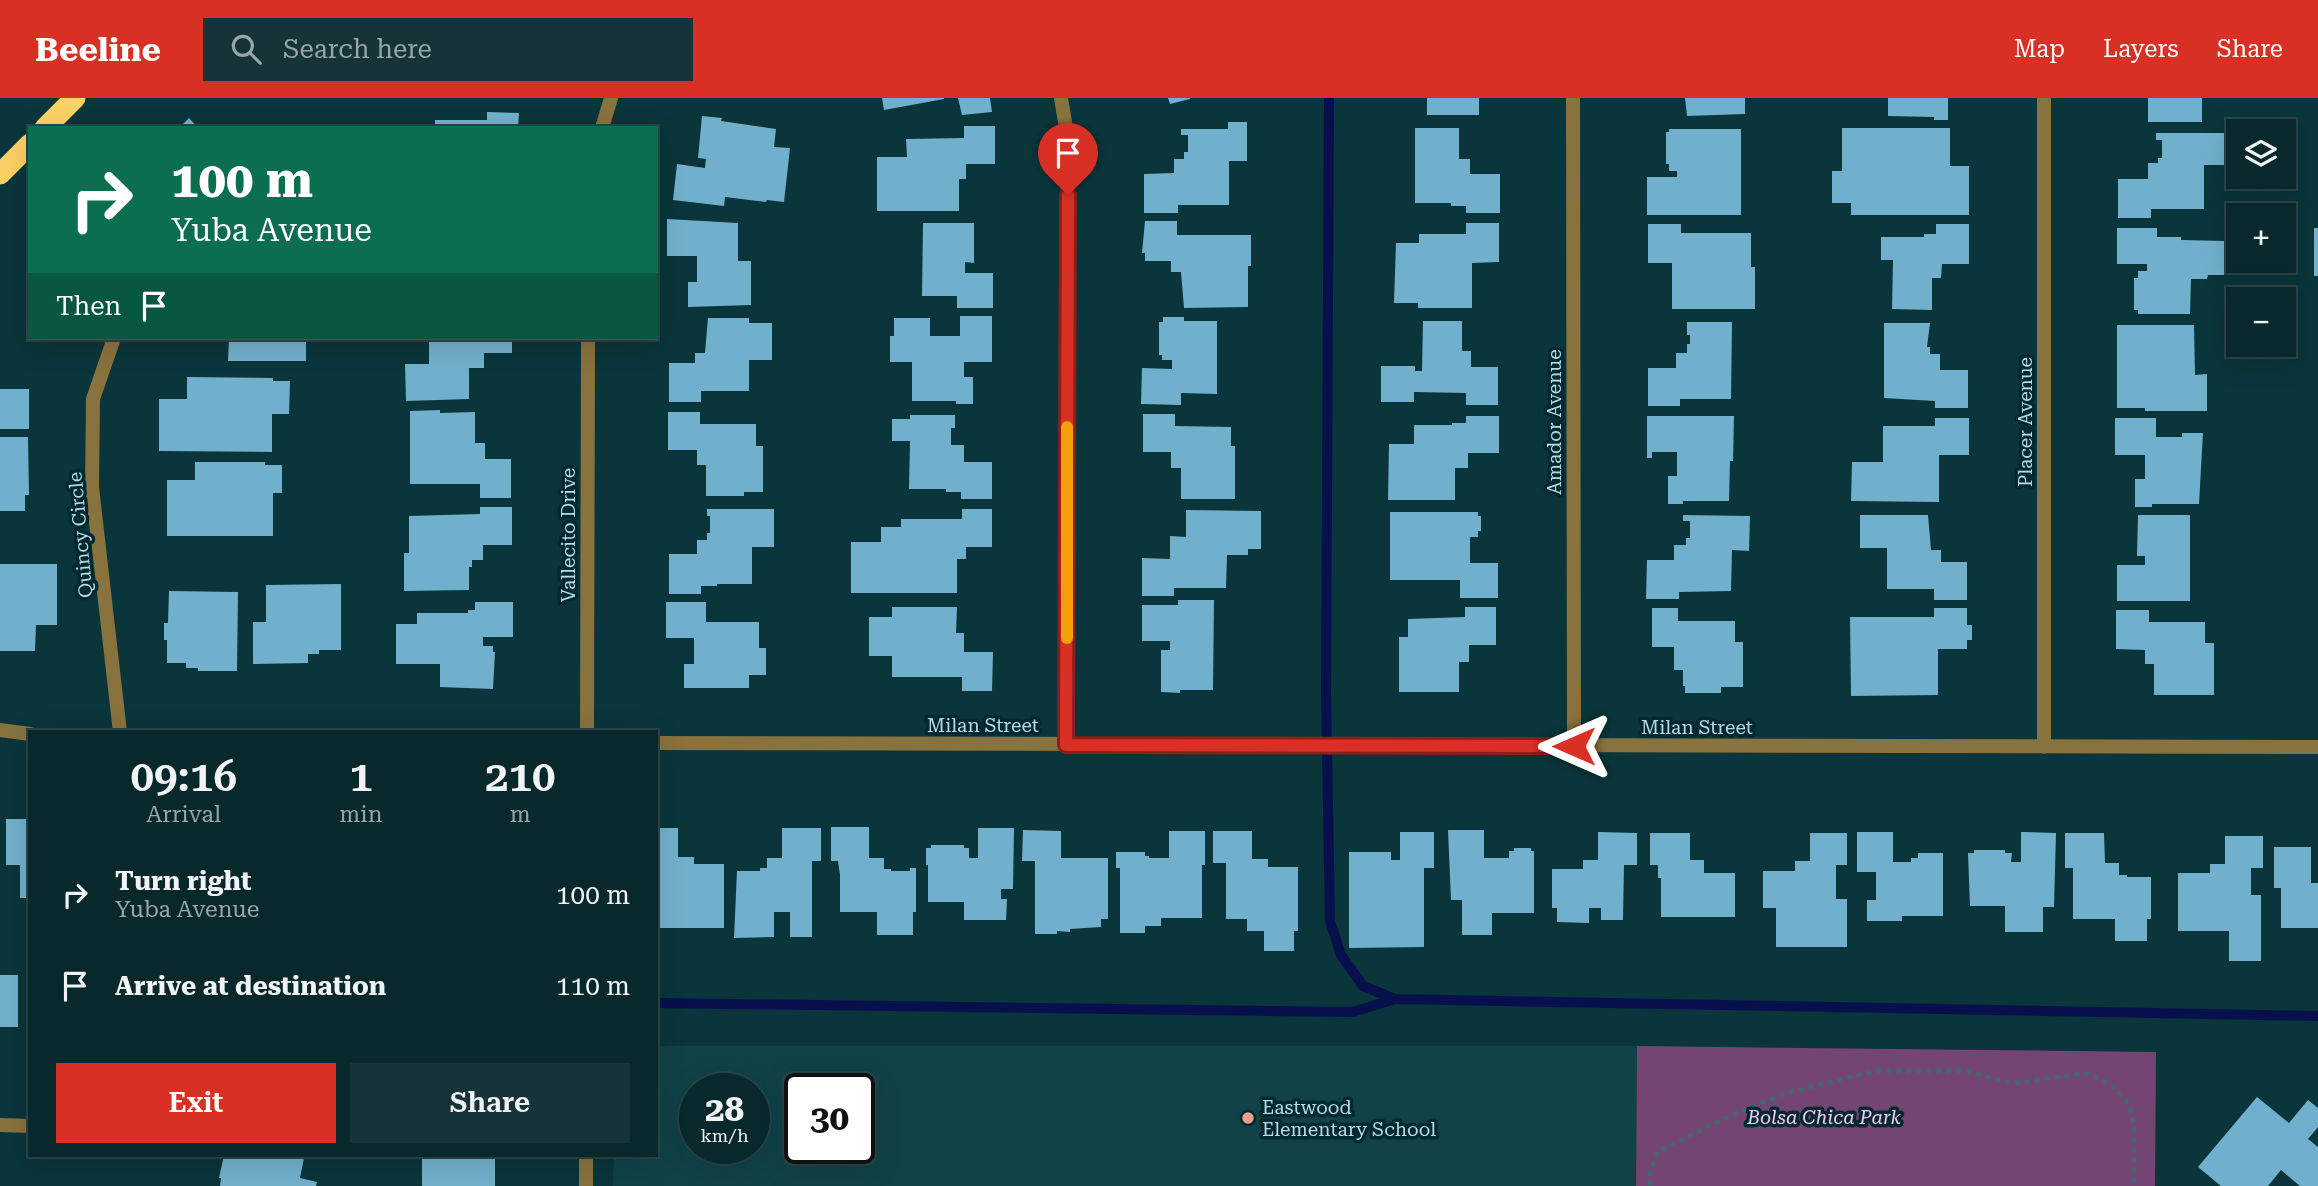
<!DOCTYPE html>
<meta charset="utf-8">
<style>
:root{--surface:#08282c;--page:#163438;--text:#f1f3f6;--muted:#98a6a9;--line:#294448;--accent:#d93025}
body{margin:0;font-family:"Roboto Serif",serif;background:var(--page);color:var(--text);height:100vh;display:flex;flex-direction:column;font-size:26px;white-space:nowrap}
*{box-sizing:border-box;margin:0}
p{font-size:23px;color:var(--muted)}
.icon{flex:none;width:38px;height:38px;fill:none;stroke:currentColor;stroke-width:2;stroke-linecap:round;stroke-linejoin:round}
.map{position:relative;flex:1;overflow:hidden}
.panel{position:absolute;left:28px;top:632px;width:630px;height:427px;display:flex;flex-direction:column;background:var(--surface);border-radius:0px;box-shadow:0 7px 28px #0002,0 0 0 2px var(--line)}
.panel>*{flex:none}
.top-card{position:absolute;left:28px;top:28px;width:630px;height:214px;border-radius:0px;box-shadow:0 7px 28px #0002,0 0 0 2px var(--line);background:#0b6e4f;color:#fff;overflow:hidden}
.buttons{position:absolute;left:2226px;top:21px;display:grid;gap:14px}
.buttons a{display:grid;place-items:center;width:70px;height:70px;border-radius:0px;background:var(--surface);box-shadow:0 7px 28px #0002,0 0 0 2px var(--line);font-size:35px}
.speed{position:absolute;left:679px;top:975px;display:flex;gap:14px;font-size:35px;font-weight:700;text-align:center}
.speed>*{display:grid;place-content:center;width:91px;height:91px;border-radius:50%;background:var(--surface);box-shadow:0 7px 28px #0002,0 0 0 2px var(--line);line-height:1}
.speed small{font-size:18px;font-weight:400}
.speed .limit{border:4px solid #111;border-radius:10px;background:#fff;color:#111}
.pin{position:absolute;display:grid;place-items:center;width:60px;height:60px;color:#fff;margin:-72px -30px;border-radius:50% 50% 50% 0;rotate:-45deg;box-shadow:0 0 7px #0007}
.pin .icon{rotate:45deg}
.me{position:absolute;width:77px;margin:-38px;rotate:270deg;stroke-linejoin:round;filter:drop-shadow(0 0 5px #0008)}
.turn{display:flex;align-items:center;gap:24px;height:147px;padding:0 28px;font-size:32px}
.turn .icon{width:91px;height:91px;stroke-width:2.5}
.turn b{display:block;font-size:49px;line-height:60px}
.then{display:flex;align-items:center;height:66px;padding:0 28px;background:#0003;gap:14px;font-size:26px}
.eta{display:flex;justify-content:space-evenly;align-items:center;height:119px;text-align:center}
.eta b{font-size:42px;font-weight:600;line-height:49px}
.action{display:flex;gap:14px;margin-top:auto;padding:14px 28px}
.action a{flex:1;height:80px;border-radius:0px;background:var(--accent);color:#fff;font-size:28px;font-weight:600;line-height:80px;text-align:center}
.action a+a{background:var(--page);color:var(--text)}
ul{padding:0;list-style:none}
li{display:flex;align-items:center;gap:21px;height:91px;padding:0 28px}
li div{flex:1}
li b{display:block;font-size:26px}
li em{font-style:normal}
header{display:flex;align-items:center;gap:42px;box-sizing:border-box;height:98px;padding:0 35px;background:var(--accent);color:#fff}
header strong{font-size:33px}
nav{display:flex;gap:38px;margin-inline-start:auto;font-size:24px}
.search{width:490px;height:63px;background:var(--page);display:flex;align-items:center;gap:18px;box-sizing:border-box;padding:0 24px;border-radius:0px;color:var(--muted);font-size:26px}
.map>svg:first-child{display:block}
.built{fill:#104248;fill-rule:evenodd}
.green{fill:#744473}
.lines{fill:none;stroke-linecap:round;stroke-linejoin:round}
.stream{stroke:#07104c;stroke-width:10}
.building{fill:#71b0cc}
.path{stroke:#3f686d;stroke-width:4.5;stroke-dasharray:5 5;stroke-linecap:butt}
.minor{stroke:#88723e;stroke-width:14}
.motorway{stroke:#fcd164;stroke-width:21}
.route-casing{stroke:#8d1f18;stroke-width:18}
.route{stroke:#d93025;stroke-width:12}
.slow{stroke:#f59e0b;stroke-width:12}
.poi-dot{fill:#f59c91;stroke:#002a30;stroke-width:2.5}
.labels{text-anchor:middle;stroke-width:7;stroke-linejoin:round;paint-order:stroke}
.street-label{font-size:19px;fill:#b8dbe1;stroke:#002a30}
.poi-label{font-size:19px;fill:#b8dbe1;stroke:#002a30;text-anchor:start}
.park-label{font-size:19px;font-style:italic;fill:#f9c8f7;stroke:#002a30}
</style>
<header>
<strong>Beeline</strong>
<div class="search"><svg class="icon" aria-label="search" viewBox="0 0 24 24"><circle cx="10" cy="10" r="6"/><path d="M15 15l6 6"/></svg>Search here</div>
<nav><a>Map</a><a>Layers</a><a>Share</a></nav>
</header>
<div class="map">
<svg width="2318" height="1088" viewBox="0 0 2318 1088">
<rect width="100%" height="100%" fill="#0a353a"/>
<!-- built -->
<path class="built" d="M656 948H1637L1636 1088H613L614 1057H656ZM695 990H754V1050H695ZM800 990H859V1050H800Z"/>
<!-- green -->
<path class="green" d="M1637 948 2156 954 2155 1088H1636Z"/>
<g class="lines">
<!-- stream -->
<path class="stream" d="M1329 0 1326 593 1330 823 1341 857 1363 888 1395 901 2318 918
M656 905 1353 914 1395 901"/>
</g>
<!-- building -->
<path class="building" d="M882 0H944V1L884 12Z
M958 0H990L992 14 962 17Z
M1168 0H1190V1L1170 6Z
M1427 0H1479V17H1427Z
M1685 0H1745V16L1687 18Z
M1888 0H1948V22H1934V19L1888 18Z
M2148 0H2202V24H2148Z
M487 14 519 15 518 30H435V22H487Z
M702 18 722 20 721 23 776 31 774 49 790 50 784 104 767 102 766 104 725 99 724 108 673 102 677 66 705 70 706 61 698 60Z
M189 20 198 30H179Z
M1228 24H1247V63H1229V107H1178V115H1144V76L1174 75V61H1184V54H1188V37H1181V31H1228Z
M964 28H995V66H966V81H959V113H877V59H907L906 41 964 40Z
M1415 30H1459V61H1470V76H1500V115H1466V108H1451V105H1415Z
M1842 30H1950V68H1969V117H1851V105H1832V73H1842Z
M1669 31H1741V117H1647V79H1677V73H1669V66H1666V34H1669Z
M2156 35H2231V67H2204V111H2151V120H2118V81H2148V65H2158V60H2162V42H2156Z
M667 121 738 125V163H751V207L688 209V184H697V158H667Z
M1145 123H1177V137H1251V168H1248V209L1184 210 1181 174H1171V163H1145V155H1142Z
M923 125H974V165L965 164V175H993V210H957V198H922Z
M1466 125H1499V164L1472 165V210H1418V205H1394L1396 145H1419V136H1466Z
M1648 126H1681V135H1751V169H1755V211H1672V165H1648Z
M1936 126H1969V166H1942L1941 180H1932V212L1892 211 1893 162H1881V139H1924V136H1936Z
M2117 130H2157V139H2181V142L2225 143V177H2208L2207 181H2191L2190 216H2138V212H2134V180H2138V173H2147V166H2117Z
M2314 130H2318V178H2314Z
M960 218H992V264H964V279H973V306H956V303H912V264H890V238H894V220H930V238H960Z
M1163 219H1184V223H1217V296L1181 295V307L1141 306 1142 270 1172 271V262H1162V257H1159V224H1163Z
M708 220H749V225H772V262H749V293H701V304H669V265H695V255H705Z
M1423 223H1462V253H1471V269H1498V307H1466V295L1414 294V304H1381V268H1415V273H1422Z
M1687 224H1732L1731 301H1680V308H1648V270H1676V255H1687V246H1690V237H1687Z
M1884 225H1930L1927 249H1930V256H1940V272H1968V310H1935V303L1884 300Z
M2117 227H2194L2195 277 2207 276V313H2145V310H2117Z
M229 240H306V263H228Z
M429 240H512V255H484V270H469V301L406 303 405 266H429Z
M187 279 273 280V283H290L289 316H272V354L159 353V301H187Z
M0 291H29V331H0Z
M440 312V315L475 314V345H485V361H511V400H480V386H410V313Z
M668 314H700V326H756V348H763V394H744V398H706V367H697V352H668Z
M1143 316H1175V328L1231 329V348H1235V401H1181V370H1171V354H1143Z
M910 317H955V330H951V347H964V364H992V401H961V394H946V391H909L910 343H892V321H910Z
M1466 318H1499V355H1468V370H1455V402H1388L1389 346H1414V327H1452V325H1466Z
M1647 318H1734L1733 363H1730L1729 403H1683V406H1668V378H1677V354H1652V360H1647Z
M1935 320H1969V357H1939V404L1851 403 1852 364H1883V328H1935Z
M2115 320H2156V339H2182V335H2203L2199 406H2152V409H2135V381H2145V357H2115Z
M0 339H28L29 397H25V413H0Z
M195 364H265V367H282V395H273V438H167V382H195Z
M480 409H512V447H483V462H472V469H469V492L404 493V455H409V418L480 416Z
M707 411H774V449H752V486H717V488H701V496H669V456H697V442H707V435H710V418H707Z
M962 411H992V449H966V461H957V495H851V444H881V429H901V421H962Z
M1186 412 1261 413V451H1248V457H1227L1226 490H1174V498H1142V460L1170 461V438L1186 439Z
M1390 414H1478V418H1481V433H1478V439H1470V465H1498V500H1460V482H1390Z
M1683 417 1750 418 1749 453 1732 452 1731 493 1679 494V501H1646L1647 462H1674V447H1686V440H1690V423H1683Z
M1860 417H1928L1931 452H1941V464H1967V502H1934V491H1887V450H1860Z
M2138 417H2190V503H2117V467H2145V458H2137Z
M0 466H57V527H36L35 553H0Z
M341 486V552H319V556H308V565L253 566V524H266V487Z
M169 493 238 494 237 573H198V570H186V565H167V542H164V525H168Z
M1178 502H1214L1213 592H1180V595L1161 594V552H1170V543H1142V507H1178Z
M475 504H513V539H483V548H493V554H495L493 591 440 589V566H396V526H417V515H468V512H475Z
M666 504H706V524H759V550H766V577H749V590H684V566H694V540H666Z
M892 509H957L956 535H964V554H993L992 593H962V579H892V558H869V519H892Z
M1465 509H1496V547H1469V564H1459V594H1399V539H1408V521L1465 519Z
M1652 510H1678V523H1735V544H1743V589H1721V595H1685V588H1683V572H1674V549H1652Z
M1934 510H1967V527H1972V542H1967V551H1938V597L1851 598 1850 519H1934Z
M2116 512H2149V524H2205V545H2214V597H2154V566H2145V552L2116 551Z
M6 721H30V800H20V767H6Z
M831 729H869V760H884V771H891V773H910V770H916V814H913V837H877V814H840V777L838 763H831Z
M656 730H678V759H694V766H724V830H656Z
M782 730H821V763H812V839H790V814H774V839L734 840 737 773H760V770H767V760H782Z
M978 730H1014L1013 791H1001V801H1007L1006 822H964V804H928V767H926V750H931V747H964V750H969V760H978Z
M1023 732 1061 733V760H1108V821H1101V829L1070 831V834L1057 833V836H1035V763H1022Z
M1448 732H1484V760H1509V753H1514V750H1531V753H1534V815H1492V837H1462V802H1451Z
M1169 733H1205V767H1202V820H1161V828H1145V835H1120V770H1116V754H1145V758H1149V760H1169Z
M1213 733H1252V761H1268V769H1298V833H1294V853H1264V833H1247V821H1226V765H1213Z
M1400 734H1434V770H1424V849L1349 850V754H1391V762H1400Z
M1598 734 1637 735V767H1624L1623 822H1601V810H1589V825L1557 824V810H1552V771H1583V762H1598Z
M1857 734H1893V764H1911V760H1918V755H1943V818H1902V823H1867V802H1876V774H1857Z
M2021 734 2056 735 2054 809H2043V834H2005V808H1970L1968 755H1974V752H2005V755H2012L2011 764H2021Z
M1650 735H1690V762H1704V775H1735V819H1661V780H1658V767H1650Z
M1810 735H1847V767H1836V801H1847V849H1776V810H1763V773H1795V763H1810Z
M2065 735H2104L2105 765H2119V777H2127V779H2151V821H2147V843H2115V821H2073V770H2065Z
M2225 738H2263V770H2251V797H2261V863H2229V833H2178V775H2210V766H2225Z
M2274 749H2311V785H2318V830H2281V790H2274Z
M0 877H18V929H0Z
M2257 999 2289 1025 2308 1002 2318 1010V1029L2308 1041 2318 1049V1088H2300L2281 1072 2268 1088H2221L2198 1069Z
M224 1057H291L304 1060 300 1080 317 1084 316 1088H220L221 1080H219Z
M422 1057H495V1088H422Z"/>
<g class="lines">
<!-- path -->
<path class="path" d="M1650 1088V1075L1657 1054 1738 1014 1790 994 1875 973H1967L1994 981 2019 985 2085 975 2109 985 2129 1006 2134 1027V1088"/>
<!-- minor -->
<path class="minor" d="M1061 0 1068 42 1066 647
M1573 0 1574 648
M2044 0V649
M602 30 611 0
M114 240 93 301 92 389 120 634
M0 632 30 636
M587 634 588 240
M656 645 2318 649
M0 1027 30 1028
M586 1088V1057"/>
<!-- motorway -->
<path class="motorway" d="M45 30 75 0
M0 76 30 46"/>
</g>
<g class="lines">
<!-- route casing -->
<g class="route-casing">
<path id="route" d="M1068 97 1066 647 1574 648"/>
</g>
<!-- route -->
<use href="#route" class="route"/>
<!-- slow -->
<path class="slow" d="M1067 540V329"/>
</g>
<!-- markers -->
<circle class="poi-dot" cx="1248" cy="1020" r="7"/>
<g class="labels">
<!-- street labels -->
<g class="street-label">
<text transform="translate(1554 324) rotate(-90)" y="7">Amador Avenue</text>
<text transform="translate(2025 324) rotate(-90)" y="7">Placer Avenue</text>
<text transform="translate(80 437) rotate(-95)" y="7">Quincy Circle</text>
<text transform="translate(568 437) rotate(-90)" y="7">Vallecito Drive</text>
<text x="983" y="634">Milan Street</text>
<text x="1697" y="636">Milan Street</text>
</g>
<!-- poi labels -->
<g class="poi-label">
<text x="1262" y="1016">Eastwood<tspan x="1262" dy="22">Elementary School</tspan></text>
</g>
<!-- park labels -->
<g class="park-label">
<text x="1824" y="1026">Bolsa Chica Park</text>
</g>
</g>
</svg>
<div class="buttons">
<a><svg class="icon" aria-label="layers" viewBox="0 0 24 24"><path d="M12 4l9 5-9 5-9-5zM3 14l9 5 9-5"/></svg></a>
<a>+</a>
<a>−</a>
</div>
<div class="speed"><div>28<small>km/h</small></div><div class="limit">30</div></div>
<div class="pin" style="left:1068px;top:97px;background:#d93025"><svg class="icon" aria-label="arrive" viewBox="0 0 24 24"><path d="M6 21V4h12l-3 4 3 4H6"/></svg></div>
<svg class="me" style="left:1574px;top:648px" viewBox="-20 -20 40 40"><path d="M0-17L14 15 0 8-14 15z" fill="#d93025" stroke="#fff" stroke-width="4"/></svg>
<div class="top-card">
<div class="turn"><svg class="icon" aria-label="right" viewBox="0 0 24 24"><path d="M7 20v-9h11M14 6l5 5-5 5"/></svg><div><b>100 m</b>Yuba Avenue</div></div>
<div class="then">Then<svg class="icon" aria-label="arrive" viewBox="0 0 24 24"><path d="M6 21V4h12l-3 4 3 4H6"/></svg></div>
</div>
<section class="panel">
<div class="eta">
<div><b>09:16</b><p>Arrival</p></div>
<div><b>1</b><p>min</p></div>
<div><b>210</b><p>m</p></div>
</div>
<ul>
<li><svg class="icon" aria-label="right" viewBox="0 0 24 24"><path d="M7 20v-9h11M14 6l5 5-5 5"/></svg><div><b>Turn right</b><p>Yuba Avenue</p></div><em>100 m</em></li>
<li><svg class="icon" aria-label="arrive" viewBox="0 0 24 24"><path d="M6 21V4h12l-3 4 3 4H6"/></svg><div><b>Arrive at destination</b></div><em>110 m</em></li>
</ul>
<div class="action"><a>Exit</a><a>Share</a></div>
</section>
</div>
